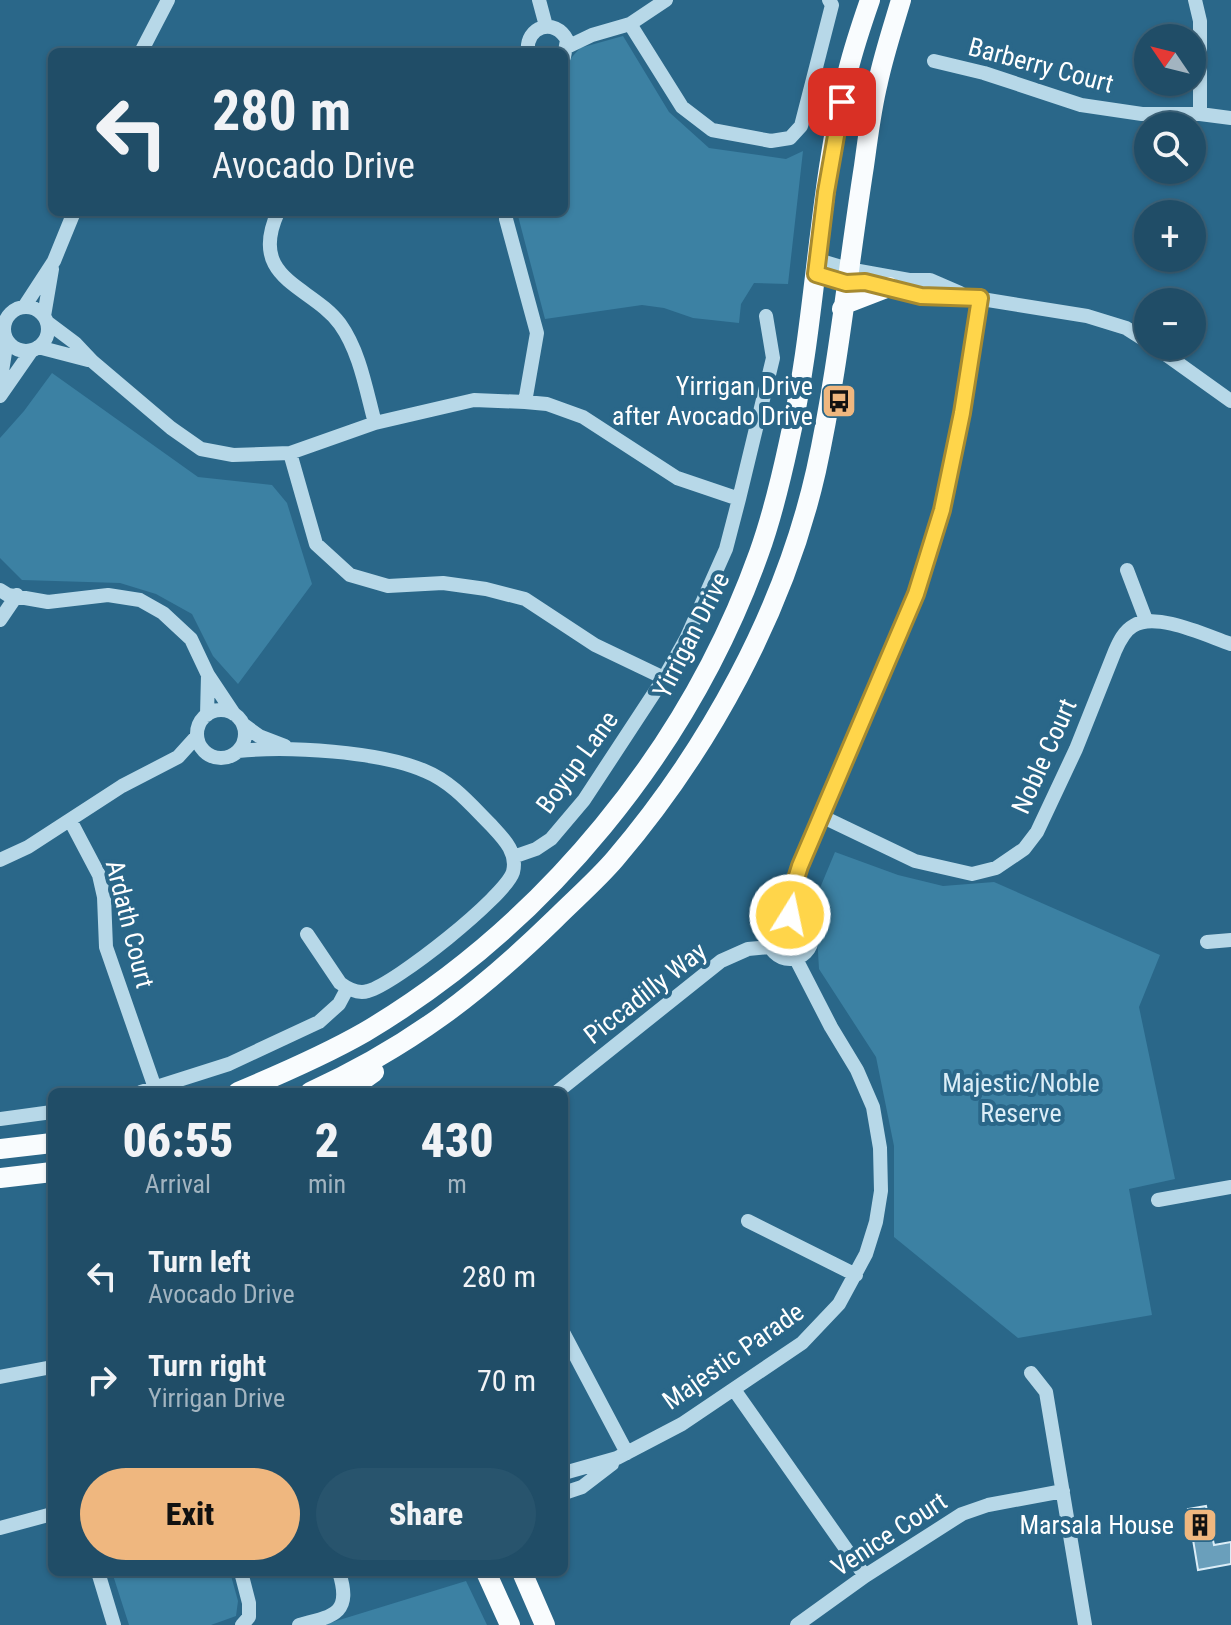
<!DOCTYPE html>
<meta charset="utf-8">
<style>
:root{--surface:#204d67;--page:#28546d;--text:#f1f3f6;--muted:#a2b4c0;--line:#3d647b;--accent:#efb77f}
body{margin:0;font-family:"Roboto Condensed",sans-serif;background:var(--page);color:var(--text);height:100vh;display:flex;flex-direction:column;font-size:30px;white-space:nowrap}
*{box-sizing:border-box;margin:0}
p{font-size:26px;color:var(--muted)}
.icon{flex:none;width:44px;height:44px;fill:none;stroke:currentColor;stroke-width:2;stroke-linecap:round;stroke-linejoin:round}
.map{position:relative;flex:1;overflow:hidden}
.details{position:absolute;left:48px;top:1088px;width:520px;height:488px;display:flex;flex-direction:column;background:var(--surface);border-radius:12px;box-shadow:0 2px 6px #0004,0 0 0 2px var(--line)}
.details>*{flex:none}
.hud{position:absolute;left:48px;top:48px;width:520px;height:168px;border-radius:12px;box-shadow:0 2px 6px #0004,0 0 0 2px var(--line);background:#204d67;color:var(--text);overflow:hidden}
.needle{width:52px;rotate:305deg}
.tools{position:absolute;left:1134px;top:24px;display:grid;gap:16px}
.tools a{display:grid;place-items:center;width:72px;height:72px;border-radius:50%;background:var(--surface);box-shadow:0 2px 6px #0004,0 0 0 2px var(--line);font-size:40px}
.pin{position:absolute;display:grid;place-items:center;width:68px;height:68px;color:#fff;margin:-34px;border-radius:16px;box-shadow:0 4px 12px #0006}
.me{position:absolute;width:88px;margin:-44px;rotate:10deg;stroke-linejoin:round;filter:drop-shadow(0 0 6px #0008)}
.turn{display:flex;align-items:center;gap:28px;height:168px;padding:0 32px;font-size:36px}
.turn .icon{width:104px;height:104px;stroke-width:2.5}
.turn b{display:block;font-size:56px;line-height:68px}
.eta{display:flex;justify-content:space-evenly;align-items:center;height:136px;text-align:center}
.eta b{font-size:48px;font-weight:800;line-height:56px}
.primary-button{display:flex;gap:16px;margin-top:auto;padding:16px 32px}
.primary-button a{flex:1;height:92px;border-radius:48px;background:var(--accent);color:#111;font-size:32px;font-weight:800;line-height:92px;text-align:center}
.primary-button a+a{background:var(--page);color:var(--text)}
ul{padding:0;list-style:none}
li{display:flex;align-items:center;gap:24px;height:104px;padding:0 32px}
li div{flex:1}
li b{display:block;font-size:30px}
li em{font-style:normal}
.map>svg:first-child{display:block}
.green{fill:#3c81a3}
.building{fill:#6a9fbb;stroke:#dbedf7;stroke-width:2}
.lines{fill:none;stroke-linecap:round;stroke-linejoin:round}
.minor{stroke:#b7d8e8;stroke-width:14}
.major{stroke:#f9fcfe;stroke-width:20}
.route-casing{stroke:#a68a30;stroke-width:20}
.route{stroke:#ffd54a;stroke-width:14}
.labels{text-anchor:middle;stroke-width:8;stroke-linejoin:round;paint-order:stroke}
.street-label{font-size:26px;fill:#fff;stroke:#2a6789}
.poi-label{font-size:26px;fill:#fff;stroke:#2a6789;text-anchor:end}
.park-label{font-size:26px;fill:#dbedf7;stroke:#2a6789}
</style>
<div class="map">
<svg width="1231" height="1625" viewBox="0 0 1231 1625">
<rect width="100%" height="100%" fill="#2a6789"/>
<!-- green -->
<path class="green" d="M623 36 669 112 709 148 786 159 803 151 788 284 754 283 741 304 739 323 693 318 664 308 642 305 545 319 517 212H564V66L580 48Z
M52 373 198 477 272 485 287 503 312 584 238 684 213 656 192 614 156 594 120 583 22 580 0 558V438L24 411Z
M835 852 898 875 943 886 994 882 1160 955 1139 1007 1175 1179 1129 1189 1152 1315 1018 1338 894 1237V1146L876 1057 819 969 815 900Z
M112 1572H230L238 1601 236 1616 211 1625H129Z
M466 1581 487 1625H323Z"/>
<!-- building -->
<path class="building" d="M1206 1506 1214 1545 1231 1542V1564L1198 1570 1188 1509Z"/>
<g class="lines">
<!-- minor -->
<path class="minor" d="M539 0 546 26
M1195 0 1200 21V114
M630 24 682 107 712 130 771 141 790 138 801 126 832 5 829 0
M567 47 592 35 630 24 666 0
M141 52 168 0
M528 52C525 26 555 17 567 40L564 57
M934 61 984 73 1081 105 1142 114H1200L1231 118
M278 212C247 280 311 285 340 324 360 352 366 390 375 423
M507 212 506 219 537 333 525 402
M818 260 848 269 909 280H930L960 293
M816 274 846 283 865 282 889 287 921 296H963L1087 316 1126 328 1148 342
M4 329a22 22 0 1 1 44 0a22 22 0 1 1-44 0Z
M24 307 54 261 74 212
M44 316 52 269
M47 322 75 343 92 361 171 428 201 449 233 455 290 453 375 423 474 400 525 402 547 404 583 417 677 478 739 499
M1154 346 1231 401
M38 347 88 360
M0 384 7 340
M0 396 32 350
M290 453 316 544 350 575 388 586 443 583 486 589 525 599 595 645 664 678
M1127 570 1146 620
M0 590 8 595 48 602 108 595 140 600 163 613 191 639 208 675 234 714
M0 620 17 595
M197 734a24 24 0 1 1 48 0a24 24 0 1 1-48 0Z
M207 715 208 675
M244 725 259 736 285 746
M238 751C288 746 379 751 425 771 452 782 471 805 491 825 503 838 518 852 513 872 505 897 395 984 368 991 358 994 348 989 340 983L307 934
M821 816 915 861 972 874 996 868 1024 849 1037 832 1076 749 1115 651C1119 642 1124 631 1133 626 1156 611 1207 636 1231 644
M70 820 99 875 104 897 106 947 155 1088
M513 857 536 849 551 839 584 800 664 678 686 639 726 549 739 499 773 358 766 316
M0 860 28 847 122 786 178 757 197 736
M768 937a22 22 0 1 1 44 0a22 22 0 1 1-44 0Z
M790 915 794 885 800 866 916 594 942 510 962 413 980 298
M1207 942 1231 940
M141 1092 229 1064 319 1022 339 1004 347 989
M557 1092 721 961 748 949 769 947
M0 1119 52 1112
M1158 1200 1231 1187
M748 1221 856 1275
M564 1334 627 1453
M1031 1373 1046 1392 1085 1625
M0 1377 52 1367
M735 1391 865 1576
M564 1473 617 1458 682 1424 802 1343 839 1304 866 1254 876 1222 881 1191 880 1148 873 1107 857 1070 831 1027 796 959
M564 1493 582 1487 612 1464
M0 1528 52 1514
M98 1572 114 1625
M241 1572 249 1603V1617L242 1625
M299 1625C335 1616 352 1613 339 1572
M797 1625 865 1576 962 1514 988 1505 1063 1491"/>
<!-- major -->
<path class="major" d="M842 309 845 304 889 287
M238 1092C281 1074 325 1055 365 1032 545 925 689 749 759 553 772 517 781 479 789 442 817 320 817 192 848 71 854 47 862 23 870 0
M310 1092C409 1047 478 994 555 919 575 899 597 880 615 859 708 750 784 612 816 471 838 371 848 268 864 166 868 138 871 110 878 82 884 54 893 27 901 0
M346 1092 374 1072
M0 1149 52 1143
M0 1178 52 1172
M486 1572 510 1625
M522 1572 545 1625"/>
</g>
<g class="lines">
<!-- route casing -->
<g class="route-casing">
<path id="route" d="M790 915 794 885 800 866 916 594 942 510 962 413 980 298 921 296 865 282 846 283 816 274 826 192 842 102"/>
</g>
<!-- route -->
<use href="#route" class="route"/>
</g>
<!-- icons -->
<defs>
<g id="bus-square" transform="scale(1.8)"><rect x="-9" y="-9" width="18" height="18" rx="4" fill="#efb77f" stroke="#2a6789"/><path d="M-5-6H5V4H4V6H2V4H-2V6H-4V4H-5ZM-3.5-4V0h7V-4ZM-3.5 1.2v1.5H-2V1.2ZM2 1.2v1.5H3.5V1.2Z" fill="#111"/></g>
<g id="building-square" transform="scale(1.8)"><rect x="-9" y="-9" width="18" height="18" rx="4" fill="#efb77f" stroke="#2a6789"/><path d="M-4-6H4V6H1V3H-1V6H-4ZM-2.5-4.3h1.7v1.8h-1.7ZM.8-4.3h1.7v1.8H.8ZM-2.5-1h1.7V.8h-1.7ZM.8-1h1.7V.8H.8Z" fill="#111"/></g>
</defs>
<g fill-rule="evenodd">
<use href="#bus-square" x="839" y="401"/>
<use href="#building-square" x="1200" y="1525"/>
</g>
<g class="labels">
<!-- street labels -->
<g class="street-label">
<text transform="translate(1041 65) rotate(15)" y="9">Barberry Court</text>
<text transform="translate(691 635) rotate(-63)" y="9">Yirrigan Drive</text>
<text transform="translate(1044 756) rotate(-66)" y="9">Noble Court</text>
<text transform="translate(577 762) rotate(-54)" y="9">Boyup Lane</text>
<text transform="translate(130 924) rotate(76)" y="9">Ardath Court</text>
<text transform="translate(645 993) rotate(-38)" y="9">Piccadilly Way</text>
<text transform="translate(733 1356) rotate(-35)" y="9">Majestic Parade</text>
<text transform="translate(889 1534) rotate(-33)" y="9">Venice Court</text>
</g>
<!-- poi labels -->
<g class="poi-label">
<text x="813" y="395">Yirrigan Drive<tspan x="813" dy="30">after Avocado Drive</tspan></text>
<text x="1174" y="1534">Marsala House</text>
</g>
<!-- park labels -->
<g class="park-label">
<text x="1021" y="1092">Majestic/Noble<tspan x="1021" dy="30">Reserve</tspan></text>
</g>
</g>
</svg>
<div class="tools">
<a><svg class="needle" viewBox="-14 -14 28 28"><path d="M0-13l5 13h-10z" fill="#e53935"/><path d="M0 13l5-13h-10z" fill="#a2b4c0"/></svg></a>
<a><svg class="icon" aria-label="search" viewBox="0 0 24 24"><circle cx="10" cy="10" r="6"/><path d="M15 15l6 6"/></svg></a>
<a>+</a>
<a>−</a>
</div>
<div class="pin" style="left:842px;top:102px;background:#d93025"><svg class="icon" aria-label="arrive" viewBox="0 0 24 24"><path d="M6 21V4h12l-3 4 3 4H6"/></svg></div>
<svg class="me" style="left:790px;top:915px" viewBox="-20 -20 40 40"><circle r="17" fill="#ffd54a" stroke="#fff" stroke-width="3"/><path d="M0-11L8 9 0 5-8 9z" fill="#fff"/></svg>
<div class="hud">
<div class="turn"><svg class="icon" aria-label="left" viewBox="0 0 24 24"><path d="M17 20v-9H6M10 6l-5 5 5 5"/></svg><div><b>280 m</b>Avocado Drive</div></div>
</div>
<section class="details">
<div class="eta">
<div><b>06:55</b><p>Arrival</p></div>
<div><b>2</b><p>min</p></div>
<div><b>430</b><p>m</p></div>
</div>
<ul>
<li><svg class="icon" aria-label="left" viewBox="0 0 24 24"><path d="M17 20v-9H6M10 6l-5 5 5 5"/></svg><div><b>Turn left</b><p>Avocado Drive</p></div><em>280 m</em></li>
<li><svg class="icon" aria-label="right" viewBox="0 0 24 24"><path d="M7 20v-9h11M14 6l5 5-5 5"/></svg><div><b>Turn right</b><p>Yirrigan Drive</p></div><em>70 m</em></li>
</ul>
<div class="primary-button"><a>Exit</a><a>Share</a></div>
</section>
</div>
